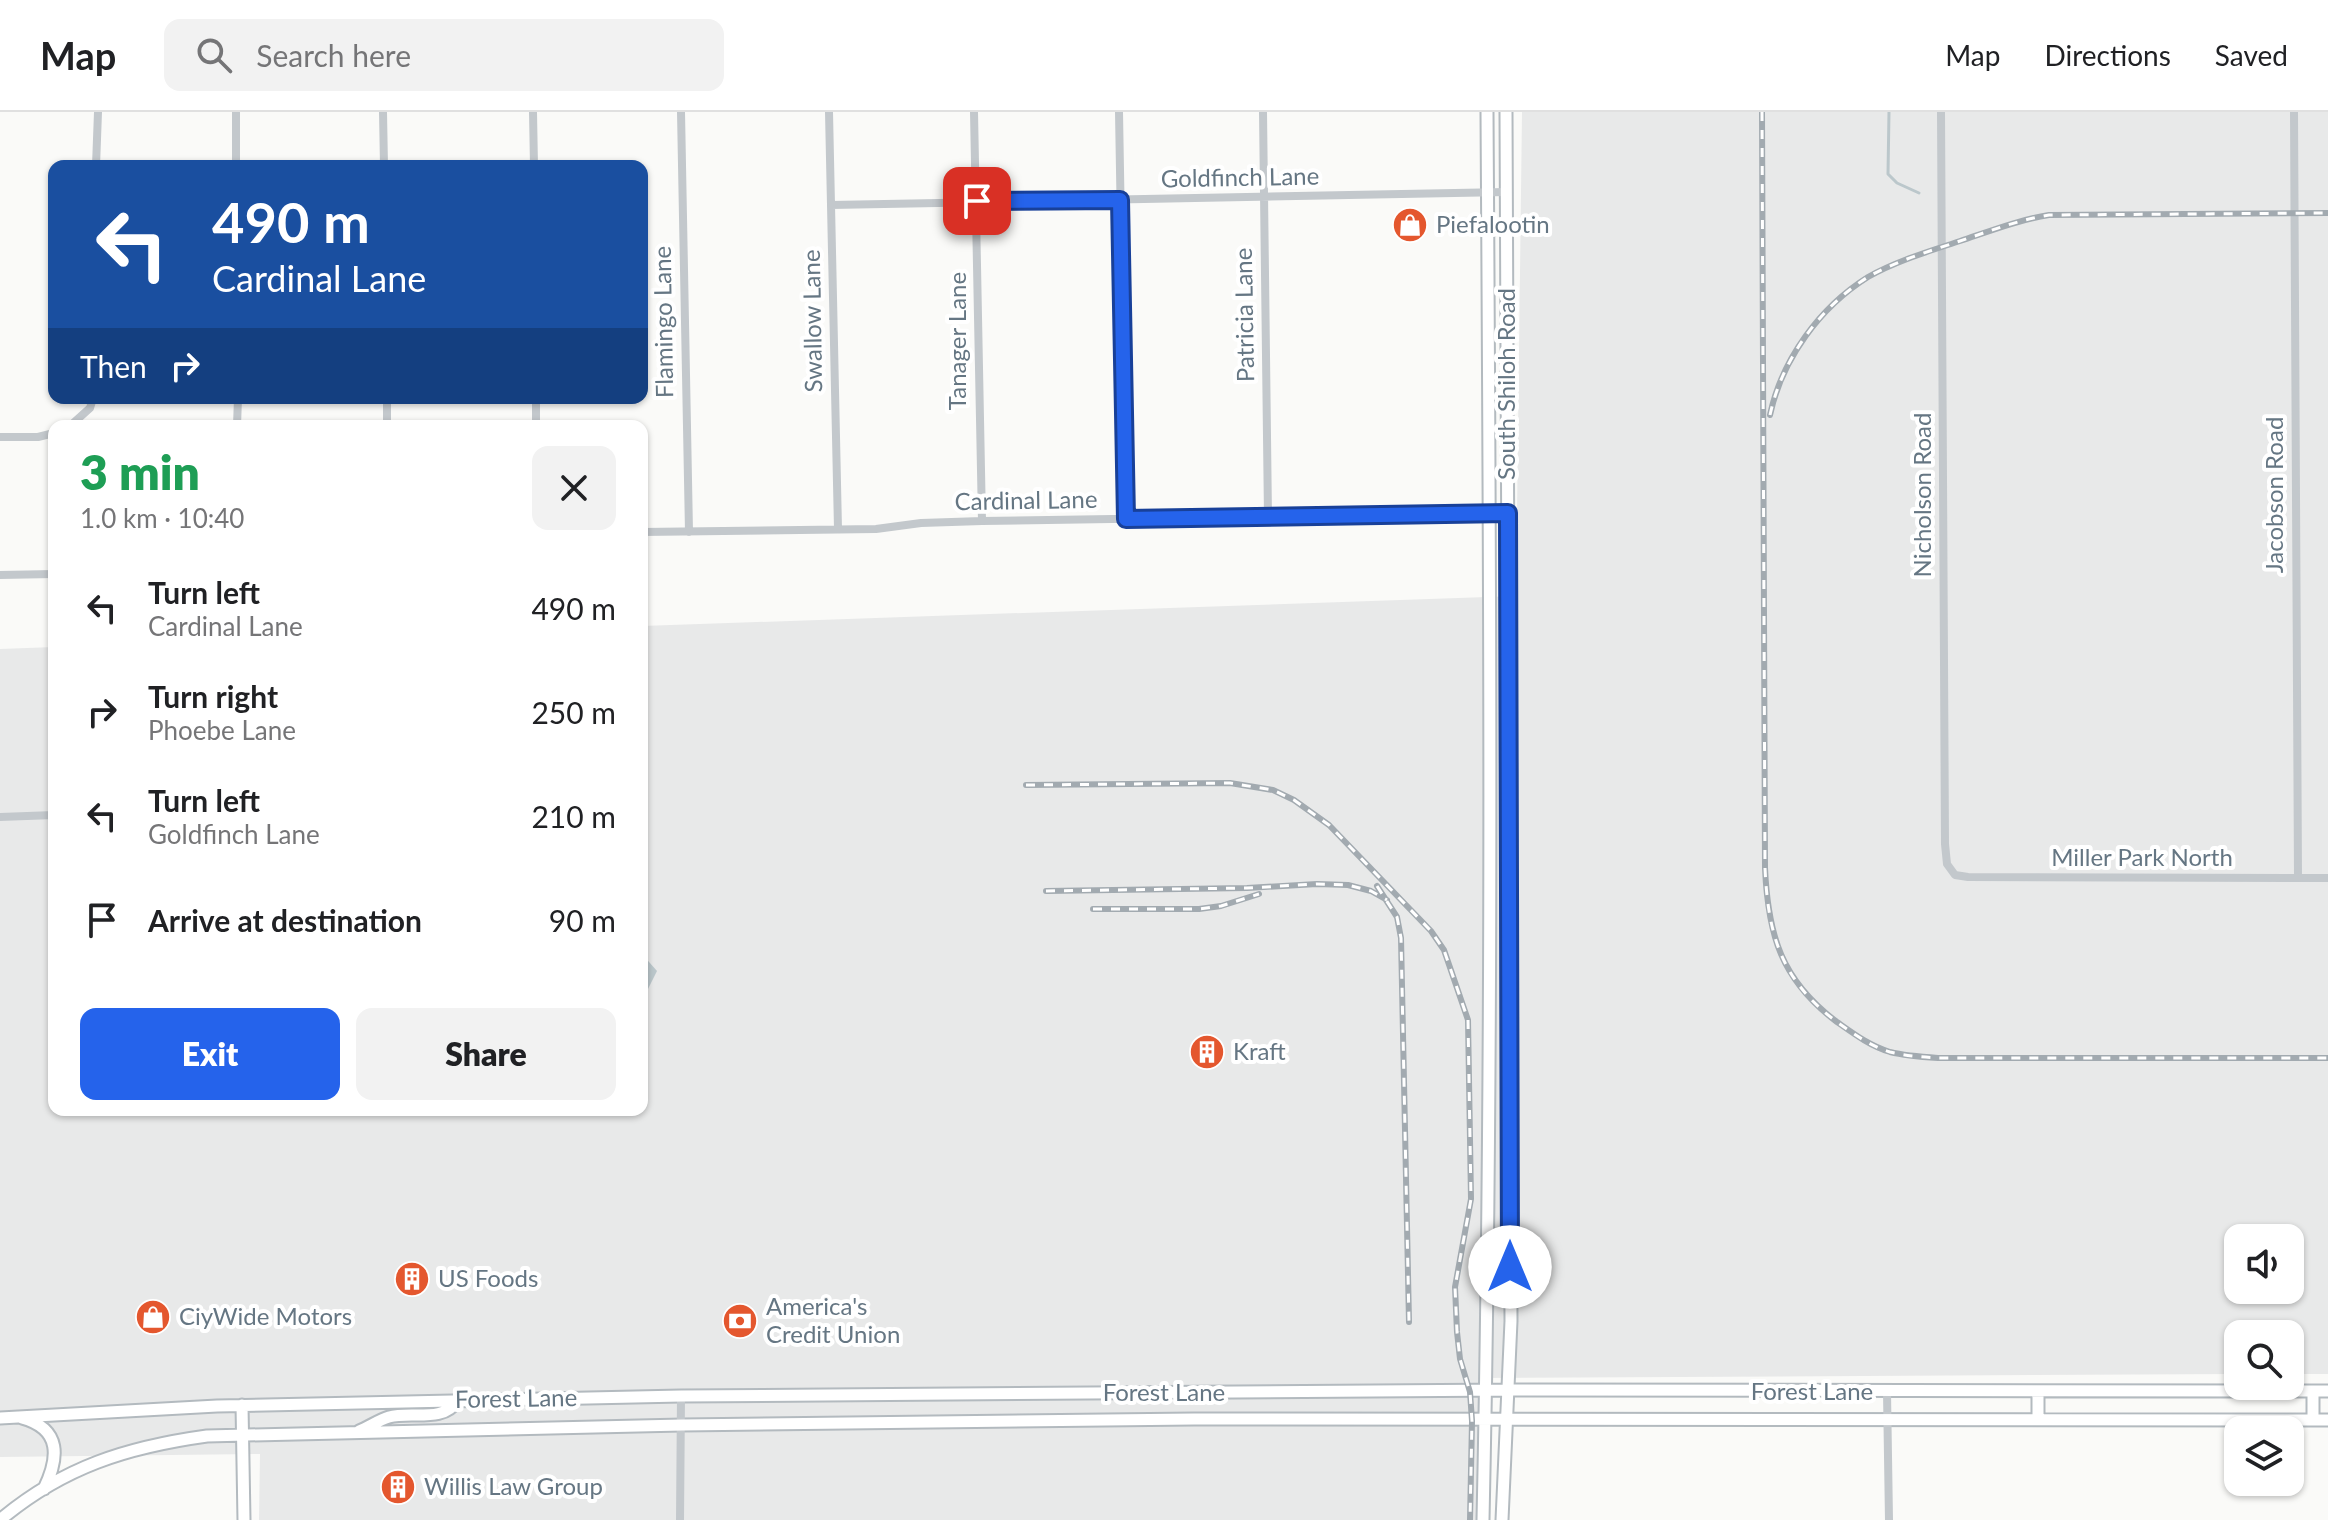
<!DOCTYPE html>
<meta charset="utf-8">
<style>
:root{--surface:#fff;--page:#f2f2f2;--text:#202124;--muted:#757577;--line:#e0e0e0;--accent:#2563eb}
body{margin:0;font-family:Lato,sans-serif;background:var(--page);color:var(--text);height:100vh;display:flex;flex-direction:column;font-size:30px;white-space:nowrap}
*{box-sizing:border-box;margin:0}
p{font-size:26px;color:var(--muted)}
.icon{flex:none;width:44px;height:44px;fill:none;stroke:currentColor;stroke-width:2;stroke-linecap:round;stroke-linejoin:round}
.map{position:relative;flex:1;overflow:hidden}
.details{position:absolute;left:48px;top:308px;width:600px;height:696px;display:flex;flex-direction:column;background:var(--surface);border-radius:16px;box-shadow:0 2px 6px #0004}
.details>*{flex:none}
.banner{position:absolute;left:48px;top:48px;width:600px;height:244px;border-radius:16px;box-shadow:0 2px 6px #0004;background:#1a4fa0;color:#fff;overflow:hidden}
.fabs{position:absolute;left:2224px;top:1112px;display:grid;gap:16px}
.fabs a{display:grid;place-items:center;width:80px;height:80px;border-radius:16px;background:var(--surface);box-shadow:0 2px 6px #0004;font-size:40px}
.pin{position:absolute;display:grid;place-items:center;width:68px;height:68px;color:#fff;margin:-34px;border-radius:16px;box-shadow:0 4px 12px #0006}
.me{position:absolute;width:88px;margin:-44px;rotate:0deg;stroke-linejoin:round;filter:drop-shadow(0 0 6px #0008)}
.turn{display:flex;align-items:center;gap:28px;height:168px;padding:0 32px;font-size:36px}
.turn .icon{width:104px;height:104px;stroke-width:2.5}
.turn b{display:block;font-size:56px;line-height:68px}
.then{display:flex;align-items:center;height:76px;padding:0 32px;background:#0003;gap:16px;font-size:30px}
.round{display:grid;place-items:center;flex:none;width:84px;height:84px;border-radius:16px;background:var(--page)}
.headline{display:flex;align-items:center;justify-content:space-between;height:136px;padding:0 32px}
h1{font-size:48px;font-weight:800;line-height:60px;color:#1e9e55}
.button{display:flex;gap:16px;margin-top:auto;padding:16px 32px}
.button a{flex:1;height:92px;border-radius:16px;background:var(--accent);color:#fff;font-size:32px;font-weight:800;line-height:92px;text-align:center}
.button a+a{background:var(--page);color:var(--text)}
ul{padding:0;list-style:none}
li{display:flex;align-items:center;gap:24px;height:104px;padding:0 32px}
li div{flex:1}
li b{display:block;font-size:30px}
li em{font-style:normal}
header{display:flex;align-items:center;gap:48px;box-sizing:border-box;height:112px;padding:0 40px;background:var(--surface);border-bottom:2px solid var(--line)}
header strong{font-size:38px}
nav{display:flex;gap:44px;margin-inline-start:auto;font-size:28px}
.search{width:560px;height:72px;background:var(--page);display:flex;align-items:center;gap:20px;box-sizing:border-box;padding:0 28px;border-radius:16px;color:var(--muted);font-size:30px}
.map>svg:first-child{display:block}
.built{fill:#e8e9e9;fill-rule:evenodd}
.water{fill:#bbc7cb}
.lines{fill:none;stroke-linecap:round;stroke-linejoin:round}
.stream{stroke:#bbc7cb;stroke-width:3}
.secondary-casing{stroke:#b3babf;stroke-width:15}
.street{stroke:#c3c8cc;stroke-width:8}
.secondary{stroke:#fff;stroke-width:11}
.rail-casing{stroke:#a2aab0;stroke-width:6}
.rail{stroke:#fff;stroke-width:3;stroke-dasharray:9;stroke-linecap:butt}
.route-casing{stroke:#184099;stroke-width:20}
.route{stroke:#2563eb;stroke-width:14}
.labels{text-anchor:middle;stroke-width:8;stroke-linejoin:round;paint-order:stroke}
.street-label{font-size:24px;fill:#657683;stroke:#fff}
.poi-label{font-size:24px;fill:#657683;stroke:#fff;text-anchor:start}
</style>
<header>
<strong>Map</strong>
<div class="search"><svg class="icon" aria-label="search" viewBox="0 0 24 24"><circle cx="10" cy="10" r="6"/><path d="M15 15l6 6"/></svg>Search here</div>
<nav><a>Map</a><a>Directions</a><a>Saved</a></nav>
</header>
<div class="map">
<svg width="2328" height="1408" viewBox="0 0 2328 1408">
<rect width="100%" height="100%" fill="#fafaf8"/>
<!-- built -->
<path class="built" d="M1522 0H2328V1262H2290V1222H2238V1262L1479 1266 1477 1408H259L260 1342 0 1345V537L54 535V998H642V514L1516 484ZM2238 1126H2290V1178H2238Z"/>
<!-- water -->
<path class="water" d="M642 842 657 859 647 879 642 883Z"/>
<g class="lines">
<!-- stream -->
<path class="stream" d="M1889 0 1888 62 1897 71 1919 81"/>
<!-- secondary casing -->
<g class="secondary-casing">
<path id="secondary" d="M2038 1280V1308
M242 1293 244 1408
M0 1306 217 1294 681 1284 1509 1278 2328 1279
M22 1306C62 1317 59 1346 44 1377
M2313 1308V1279
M359 1319C369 1315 379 1308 389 1305 411 1299 443 1311 457 1289
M0 1408C63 1355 127 1335 207 1324L682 1313 1194 1307 2328 1308
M1483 1408C1493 939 1490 469 1487 0
M1502 1408 1511 1209 1506 0"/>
</g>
<!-- street -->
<path class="street" d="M236 0V54
M383 0 384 54
M533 0 534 54
M681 0 689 420
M829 0 838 417
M974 0 982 409
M1119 0 1126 407
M1263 0 1268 405
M1941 0 1945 732 1947 752 1955 763 1968 765 2328 766
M2294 0 2298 766
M96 54 98 0
M831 93 1507 80
M387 286V314
M536 286V314
M70 314 90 296 93 286
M237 314 238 286
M0 325H38L54 321
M642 420 876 417 921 411 982 409 1508 401
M0 463 54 462
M0 705 54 703
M1887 1280 1889 1408
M680 1408 681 1284"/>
<!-- secondary -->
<use href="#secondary" class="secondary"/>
<!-- rail casing -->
<g class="rail-casing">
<path id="rail" d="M1762 0 1765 756C1768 823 1781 868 1837 910 1854 922 1870 934 1890 940 1906 944 1923 945 1939 946H2328
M1770 303C1782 247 1820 195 1868 165 1896 149 1930 139 1960 129 1990 119 2018 108 2049 103L2328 101
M1026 673 1230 671 1273 678 1294 688 1329 713 1431 819 1444 838 1468 908 1471 1087 1455 1175 1457 1220 1460 1247 1470 1280 1472 1309 1470 1408
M1377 774 1397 805 1401 826 1409 1210
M1046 779 1247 776 1317 772 1348 773 1371 779 1387 788
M1093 797H1199L1221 794 1259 782"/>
</g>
<!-- rail -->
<use href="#rail" class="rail"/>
</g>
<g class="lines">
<!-- route casing -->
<g class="route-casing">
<path id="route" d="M977 89 1120 88 1126 407 1508 401 1510 1155"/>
</g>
<!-- route -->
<use href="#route" class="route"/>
</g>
<!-- icons -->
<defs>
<g id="shop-disc" transform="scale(1.8)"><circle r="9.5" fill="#e4572e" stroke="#fff"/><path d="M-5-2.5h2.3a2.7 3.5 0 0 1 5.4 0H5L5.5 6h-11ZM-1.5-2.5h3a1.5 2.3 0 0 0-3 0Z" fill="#fff"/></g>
<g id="building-disc" transform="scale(1.8)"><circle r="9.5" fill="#e4572e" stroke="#fff"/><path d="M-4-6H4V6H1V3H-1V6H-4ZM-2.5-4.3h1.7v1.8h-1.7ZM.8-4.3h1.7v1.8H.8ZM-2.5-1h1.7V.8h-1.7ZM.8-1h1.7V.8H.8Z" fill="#fff"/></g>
<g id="bank-disc" transform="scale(1.8)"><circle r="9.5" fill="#e4572e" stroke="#fff"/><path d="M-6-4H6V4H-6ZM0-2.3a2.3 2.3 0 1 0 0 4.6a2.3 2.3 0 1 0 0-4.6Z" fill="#fff"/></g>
</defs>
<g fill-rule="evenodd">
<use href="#shop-disc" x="1410" y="113"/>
<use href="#building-disc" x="1207" y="940"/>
<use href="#building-disc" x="412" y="1167"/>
<use href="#shop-disc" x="153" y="1205"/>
<use href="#bank-disc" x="740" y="1209"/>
<use href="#building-disc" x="398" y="1375"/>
</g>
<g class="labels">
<!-- street labels -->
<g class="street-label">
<text transform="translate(1240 66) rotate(-1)" y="8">Goldfinch Lane</text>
<text transform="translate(1245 203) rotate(-91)" y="8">Patricia Lane</text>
<text transform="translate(813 209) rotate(-91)" y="8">Swallow Lane</text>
<text transform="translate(664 210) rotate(-91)" y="8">Flamingo Lane</text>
<text transform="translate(958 229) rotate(-90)" y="8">Tanager Lane</text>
<text transform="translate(1507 272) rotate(-90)" y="8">South Shiloh Road</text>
<text transform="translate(1923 383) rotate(-90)" y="8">Nicholson Road</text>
<text transform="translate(2275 383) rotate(-90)" y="8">Jacobson Road</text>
<text transform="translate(1026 389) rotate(-1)" y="8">Cardinal Lane</text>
<text x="2142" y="754">Miller Park North</text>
<text x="1812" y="1288">Forest Lane</text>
<text x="1164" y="1289">Forest Lane</text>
<text transform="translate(516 1287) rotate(-1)" y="8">Forest Lane</text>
</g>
<!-- poi labels -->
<g class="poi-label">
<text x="1436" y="121">Piefalootin</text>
<text x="1233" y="948">Kraft</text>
<text x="438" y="1175">US Foods</text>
<text x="766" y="1203">America's<tspan x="766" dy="28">Credit Union</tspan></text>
<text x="179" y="1213">CiyWide Motors</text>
<text x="424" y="1383">Willis Law Group</text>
</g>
</g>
</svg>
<div class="fabs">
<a><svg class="icon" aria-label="sound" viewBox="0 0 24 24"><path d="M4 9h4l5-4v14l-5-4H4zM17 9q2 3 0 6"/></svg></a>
<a><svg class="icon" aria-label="search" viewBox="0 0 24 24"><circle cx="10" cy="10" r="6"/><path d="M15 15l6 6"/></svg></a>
<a><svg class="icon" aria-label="layers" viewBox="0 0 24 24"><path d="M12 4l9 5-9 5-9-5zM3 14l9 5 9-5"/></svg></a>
</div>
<div class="pin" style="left:977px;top:89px;background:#d93025"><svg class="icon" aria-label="arrive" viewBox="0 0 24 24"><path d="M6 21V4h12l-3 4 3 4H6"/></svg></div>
<svg class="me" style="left:1510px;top:1155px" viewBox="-20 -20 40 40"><circle r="19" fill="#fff"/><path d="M0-13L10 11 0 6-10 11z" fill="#2563eb"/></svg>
<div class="banner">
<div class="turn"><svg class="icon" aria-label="left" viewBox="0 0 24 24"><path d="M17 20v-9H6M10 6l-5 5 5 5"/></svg><div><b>490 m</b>Cardinal Lane</div></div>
<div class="then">Then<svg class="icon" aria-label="right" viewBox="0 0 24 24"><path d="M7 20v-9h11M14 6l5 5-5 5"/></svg></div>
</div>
<section class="details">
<div class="headline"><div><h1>3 min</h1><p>1.0 km · 10:40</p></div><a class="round"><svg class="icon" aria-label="close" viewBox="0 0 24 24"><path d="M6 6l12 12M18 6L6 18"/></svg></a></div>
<ul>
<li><svg class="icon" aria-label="left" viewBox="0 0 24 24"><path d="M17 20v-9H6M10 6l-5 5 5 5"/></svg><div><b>Turn left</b><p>Cardinal Lane</p></div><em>490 m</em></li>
<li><svg class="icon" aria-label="right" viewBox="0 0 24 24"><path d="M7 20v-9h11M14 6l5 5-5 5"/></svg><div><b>Turn right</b><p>Phoebe Lane</p></div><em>250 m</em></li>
<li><svg class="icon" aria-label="left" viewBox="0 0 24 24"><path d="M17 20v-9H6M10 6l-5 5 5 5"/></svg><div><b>Turn left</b><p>Goldfinch Lane</p></div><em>210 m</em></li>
<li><svg class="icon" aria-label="arrive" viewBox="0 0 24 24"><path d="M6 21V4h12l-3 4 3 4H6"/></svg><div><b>Arrive at destination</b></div><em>90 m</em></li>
</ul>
<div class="button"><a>Exit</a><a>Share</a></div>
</section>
</div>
